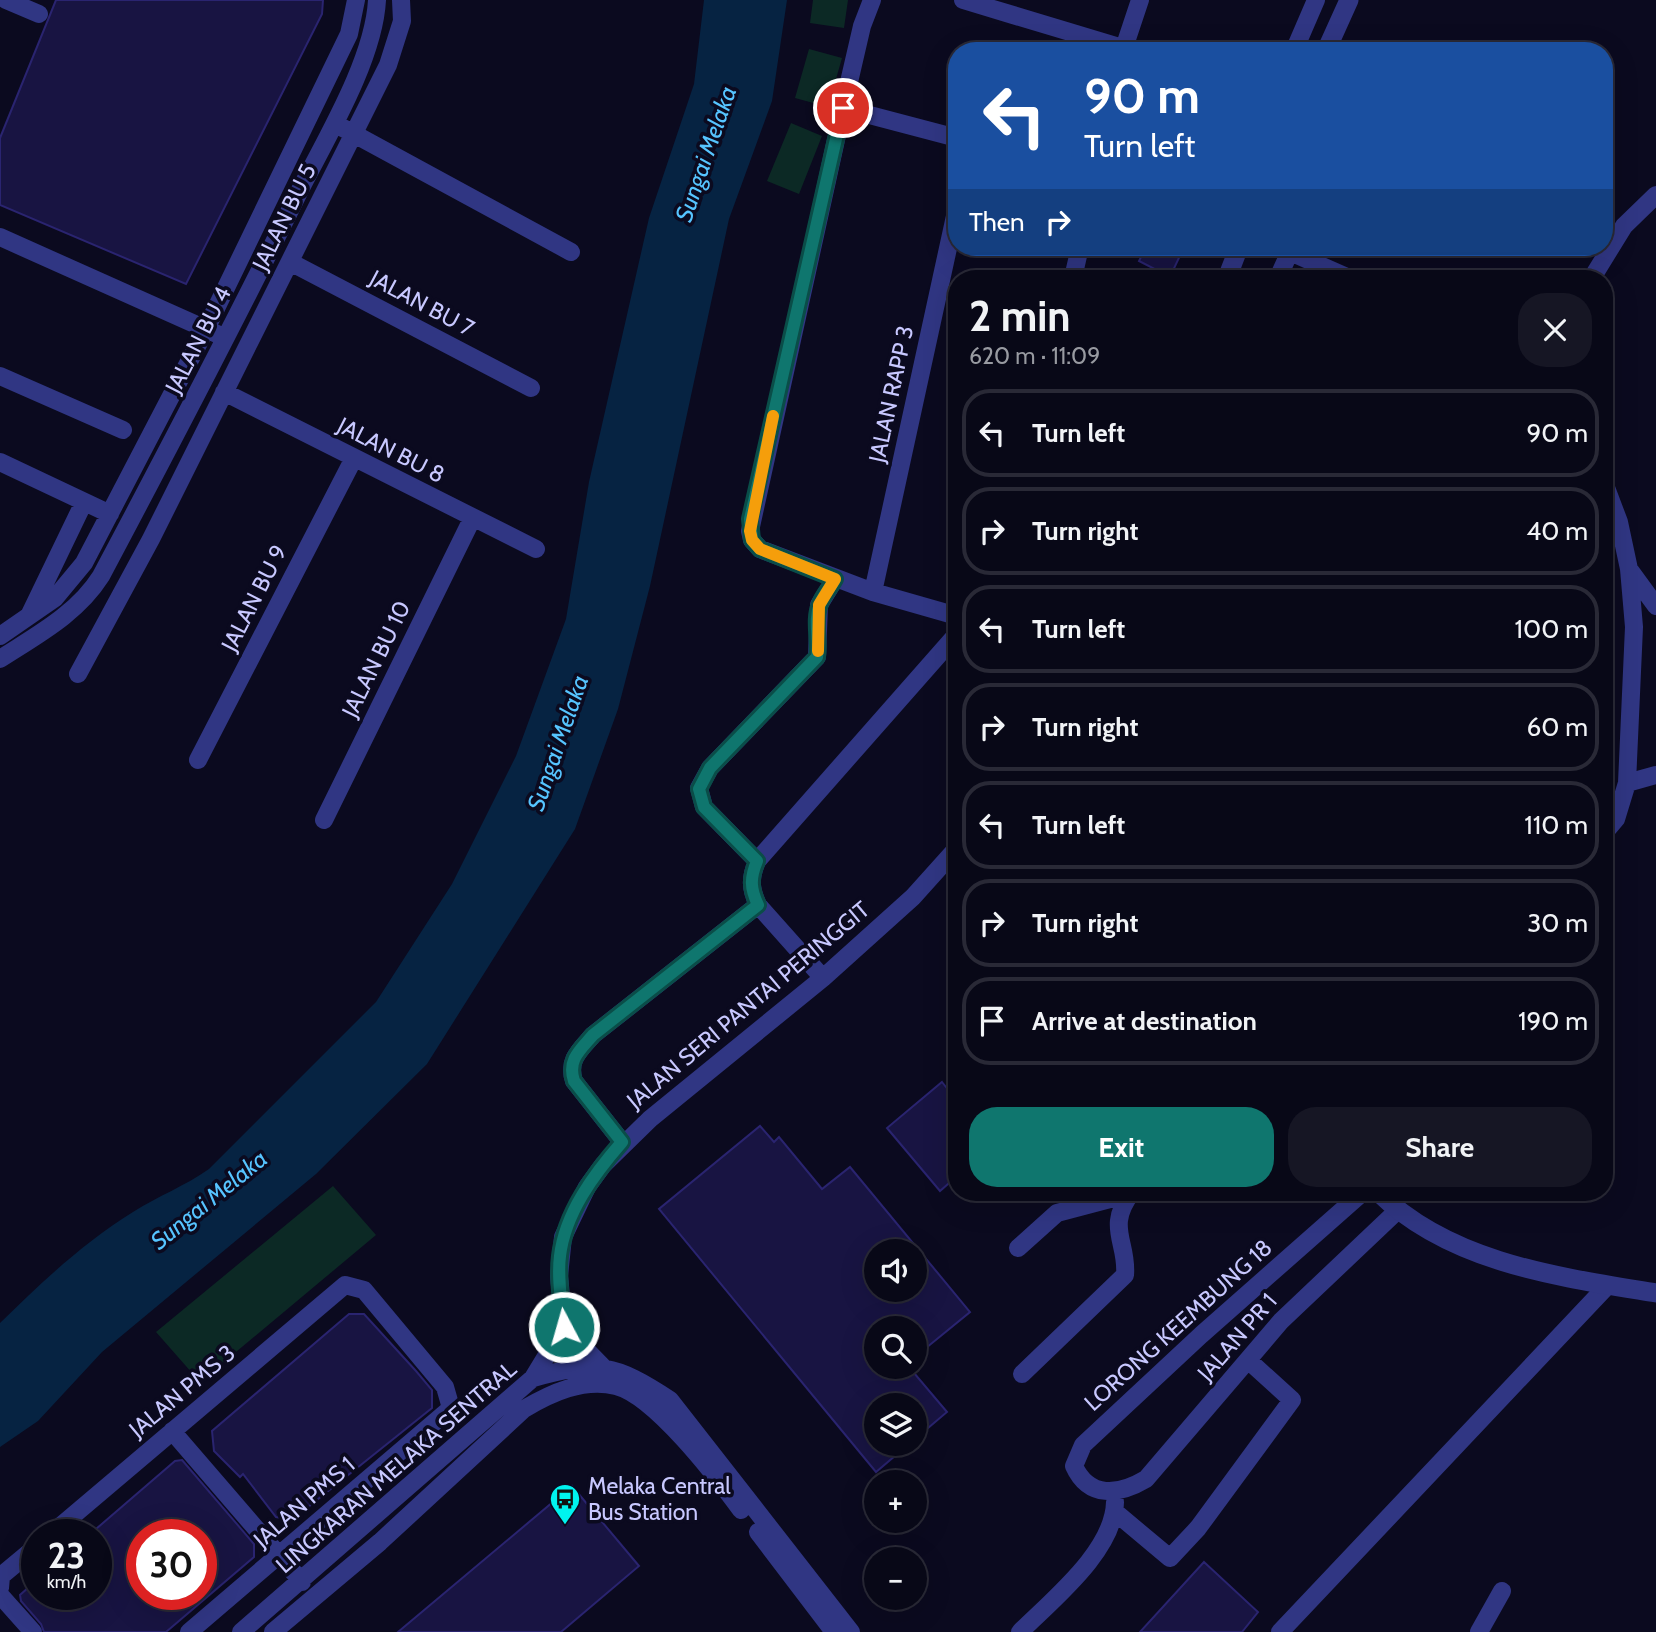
<!DOCTYPE html>
<meta charset="utf-8">
<style>
:root{--surface:#080817;--page:#161624;--text:#f1f3f6;--muted:#989aa1;--line:#292936;--accent:#0f766e}
body{margin:0;font-family:Cabin,sans-serif;background:var(--page);color:var(--text);height:100vh;display:flex;flex-direction:column;font-size:26px;white-space:nowrap}
*{box-sizing:border-box;margin:0}
p{font-size:23px;color:var(--muted)}
.icon{flex:none;width:38px;height:38px;fill:none;stroke:currentColor;stroke-width:2;stroke-linecap:round;stroke-linejoin:round}
.map{position:relative;flex:1;overflow:hidden}
.panel{position:absolute;left:948px;top:270px;width:665px;height:931px;display:flex;flex-direction:column;background:var(--surface);border-radius:28px;box-shadow:0 7px 28px #0002,0 0 0 2px var(--line)}
.panel>*{flex:none}
.banner{position:absolute;left:948px;top:42px;width:665px;height:214px;border-radius:28px;box-shadow:0 7px 28px #0002,0 0 0 2px var(--line);background:#1a4fa0;color:#fff;overflow:hidden}
.fabs{position:absolute;left:864px;top:1239px;display:grid;gap:14px}
.fabs a{display:grid;place-items:center;width:63px;height:63px;border-radius:50%;background:var(--surface);box-shadow:0 7px 28px #0002,0 0 0 2px var(--line);font-size:35px}
.speed{position:absolute;left:21px;top:1519px;display:flex;gap:14px;font-size:35px;font-weight:700;text-align:center}
.speed>*{display:grid;place-content:center;width:91px;height:91px;border-radius:50%;background:var(--surface);box-shadow:0 7px 28px #0002,0 0 0 2px var(--line);line-height:1}
.speed small{font-size:18px;font-weight:400}
.speed .limit{border:10px solid #d22;background:#fff;color:#111}
.pin{position:absolute;display:grid;place-items:center;width:60px;height:60px;color:#fff;margin:-30px;border:4px solid #fff;border-radius:50%;box-shadow:0 2px 7px #0007}
.me{position:absolute;width:77px;margin:-38px;rotate:354deg;stroke-linejoin:round;filter:drop-shadow(0 0 5px #0008)}
.turn{display:flex;align-items:center;gap:24px;height:147px;padding:0 21px;font-size:32px}
.turn .icon{width:91px;height:91px;stroke-width:2.5}
.turn b{display:block;font-size:49px;line-height:60px}
.then{display:flex;align-items:center;height:66px;padding:0 21px;background:#0003;gap:14px;font-size:26px}
.round{display:grid;place-items:center;flex:none;width:74px;height:74px;border-radius:28px;background:var(--page)}
.head{display:flex;align-items:center;justify-content:space-between;height:119px;padding:0 21px}
h1{font-size:42px;font-weight:800;line-height:52px}
.action{display:flex;gap:14px;margin-top:auto;padding:14px 21px}
.action a{flex:1;height:80px;border-radius:28px;background:var(--accent);color:#fff;font-size:28px;font-weight:800;line-height:80px;text-align:center}
.action a+a{background:var(--page);color:var(--text)}
ul{padding:0;list-style:none}
li{display:flex;align-items:center;gap:21px;height:88px;margin:0 14px 10px;padding:0 7px;border:4px solid var(--line);border-radius:28px}
li div{flex:1}
li b{display:block;font-size:26px}
li em{font-style:normal}
.map>svg:first-child{display:block}
.green{fill:#0c2925}
.water{fill:#062342}
.building{fill:#181442;stroke:#2a2470;stroke-width:2;fill-rule:evenodd}
.lines{fill:none;stroke-linecap:round;stroke-linejoin:round}
.minor{stroke:#303683;stroke-width:18}
.tertiary{stroke:#303683;stroke-width:19}
.route-casing{stroke:#0a4d48;stroke-width:18}
.route{stroke:#0f766e;stroke-width:12}
.slow{stroke:#f59e0b;stroke-width:12}
.labels{text-anchor:middle;stroke-width:7;stroke-linejoin:round;paint-order:stroke}
.street-label{font-size:23px;fill:#c8c8ff;stroke:#0b0a1f}
.poi-label{font-size:23px;fill:#c8c8ff;stroke:#0b0a1f;text-anchor:start}
.water-label{font-size:24px;font-style:italic;fill:#56c4ff;stroke:#0b0a1f}
</style>
<div class="map">
<svg width="1656" height="1632" viewBox="0 0 1656 1632">
<rect width="100%" height="100%" fill="#0b0a1f"/>
<!-- green -->
<path class="green" d="M813 0H848L844 28 810 23Z
M809 49 842 58 828 107 795 98Z
M791 123 822 136 799 194 767 181Z
M333 1186 376 1235 200 1382 156 1332Z"/>
<!-- water -->
<path class="water" d="M704 0H787L772 101 729 219 650 586 618 709 575 829 427 1064 316 1174 102 1352 38 1421 0 1447V1323C42 1282 83 1243 133 1212 158 1196 185 1186 209 1169L376 1002 452 884 516 756 566 619 589 482 649 218 694 84Z"/>
<!-- building -->
<path class="building" d="M56 0H323L322 14 186 284 0 205V138Z
M1146 247H1184L1170 277 1139 261Z
M942 1082 957 1101V1176L940 1191 887 1128Z
M760 1126 774 1142 779 1137 822 1189 850 1167 970 1312 915 1357V1328H877V1367H909L947 1412 915 1439V1405H877V1444H909L876 1472 659 1209ZM877 1251H915V1290H877Z
M349 1314H364L416 1371 432 1390V1408L292 1520 276 1517 243 1474 240 1477 214 1451 212 1431Z
M182 1460 254 1544V1557L166 1632H44L41 1624 21 1601 20 1595 37 1580V1594H96V1529L175 1461ZM142 1535H201V1594H142Z
M572 1486 639 1566 561 1632H398Z
M1204 1562 1258 1612 1242 1632H1140Z"/>
<g class="lines">
<!-- minor -->
<path class="minor" d="M6 0 39 14
M872 0 862 26 843 108 750 531 752 540 760 549 873 592 957 616
M963 0 1123 48
M1123 51 1140 0
M1294 51 1316 0
M843 108 957 138
M343 128 571 252
M0 237 217 334
M1279 247 1349 278
M290 262 531 388
M1073 278 1080 247
M1278 278 1292 247
M1592 278 1624 226 1656 195
M0 376 123 430
M224 392 536 549
M0 462 110 514
M1605 485 1619 522 1629 569 1634 627 1627 783 1616 819 1605 832
M1629 569 1656 606
M873 592 957 207
M30 614 84 502
M0 636 55 598 84 563 206 329 349 34 356 0
M0 659C37 635 77 614 101 576 169 448 236 320 300 190 327 137 374 59 377 0
M78 674 151 539 388 65 402 21 401 0
M198 760 354 458
M1627 783 1656 775
M324 820 472 519
M757 861 704 807 699 788 710 768 817 657 819 605 835 579
M823 978 758 905C750 888 750 878 757 861L957 634
M622 1142 574 1081C567 1060 580 1050 593 1035L758 905
M1363 1192 1201 1335 1083 1445 1074 1466C1089 1499 1119 1495 1146 1479L1281 1321 1397 1211
M1018 1248 1057 1213 1129 1194
M564 1327 603 1367
M1022 1374 1125 1275C1128 1242 1105 1227 1132 1192
M533 1378 564 1327 559 1276 563 1237 587 1187 603 1165 650 1119 823 978 913 897 957 848
M172 1431 302 1582
M1115 1512 1170 1558 1198 1528 1292 1400 1248 1360
M758 1532 834 1632
M50 1535 345 1285 364 1290 445 1387 451 1408 189 1632
M0 1588 1 1576 37 1546
M0 1595 33 1632
M241 1632 533 1378C597 1360 615 1364 670 1400L851 1632
M273 1632 380 1542 524 1409C551 1393 583 1378 616 1386 655 1396 716 1476 741 1510
M1020 1632C1052 1600 1114 1551 1115 1502
M1280 1632 1608 1285
M1479 1632 1502 1591"/>
<!-- tertiary -->
<path class="tertiary" d="M1326 51 1349 0
M1227 278 1239 247
M1378 1192C1450 1263 1559 1277 1656 1293"/>
</g>
<g class="lines">
<!-- route casing -->
<g class="route-casing">
<path id="route" d="M564 1327C562 1304 557 1279 560 1256 565 1213 594 1174 622 1142L574 1081C567 1060 580 1050 593 1035L758 905C750 888 750 878 757 861L704 807 699 789 710 768 817 657C820 640 813 621 820 604 823 595 831 587 835 579L760 549 752 540 750 519 843 108"/>
</g>
<!-- route -->
<use href="#route" class="route"/>
<!-- slow -->
<path class="slow" d="M773 416 750 531 752 540 760 549 835 579 819 605 818 651"/>
</g>
<!-- icons -->
<defs>
<g id="bus-pin" transform="scale(1.575)"><path d="M0 17L-7.5 6A9.5 9.5 0 1 1 7.5 6Z" fill="#00f3ef" stroke="#0b0a1f"/><path d="M-5-6H5V4H4V6H2V4H-2V6H-4V4H-5ZM-3.5-4V0h7V-4ZM-3.5 1.2v1.5H-2V1.2ZM2 1.2v1.5H3.5V1.2Z" fill="#111"/></g>
</defs>
<g fill-rule="evenodd">
<use href="#bus-pin" x="565" y="1499"/>
</g>
<g class="labels">
<!-- street labels -->
<g class="street-label">
<text transform="translate(284 217) rotate(-64)" y="8">JALAN BU 5</text>
<text transform="translate(422 303) rotate(28)" y="8">JALAN BU 7</text>
<text transform="translate(198 340) rotate(-63)" y="8">JALAN BU 4</text>
<text transform="translate(891 394) rotate(-78)" y="8">JALAN RAPP 3</text>
<text transform="translate(391 450) rotate(27)" y="8">JALAN BU 8</text>
<text transform="translate(254 598) rotate(-63)" y="8">JALAN BU 9</text>
<text transform="translate(376 659) rotate(-64)" y="8">JALAN BU 10</text>
<text transform="translate(748 1005) rotate(-40)" y="8">JALAN SERI PANTAI PERINGGIT</text>
<text transform="translate(1178 1325) rotate(-42)" y="8">LORONG KEEMBUNG 18</text>
<text transform="translate(1237 1337) rotate(-49)" y="8">JALAN PR 1</text>
<text transform="translate(182 1391) rotate(-40)" y="8">JALAN PMS 3</text>
<text transform="translate(396 1467) rotate(-41)" y="8">LINGKARAN MELAKA SENTRAL</text>
<text transform="translate(304 1502) rotate(-41)" y="8">JALAN PMS 1</text>
</g>
<!-- poi labels -->
<g class="poi-label">
<text x="588" y="1494">Melaka Central<tspan x="588" dy="26">Bus Station</tspan></text>
</g>
<!-- water labels -->
<g class="water-label">
<text transform="translate(706 154) rotate(-71)" y="8">Sungai Melaka</text>
<text transform="translate(558 743) rotate(-71)" y="8">Sungai Melaka</text>
<text transform="translate(209 1200) rotate(-39)" y="8">Sungai Melaka</text>
</g>
</g>
</svg>
<div class="fabs">
<a><svg class="icon" aria-label="sound" viewBox="0 0 24 24"><path d="M4 9h4l5-4v14l-5-4H4zM17 9q2 3 0 6"/></svg></a>
<a><svg class="icon" aria-label="search" viewBox="0 0 24 24"><circle cx="10" cy="10" r="6"/><path d="M15 15l6 6"/></svg></a>
<a><svg class="icon" aria-label="layers" viewBox="0 0 24 24"><path d="M12 4l9 5-9 5-9-5zM3 14l9 5 9-5"/></svg></a>
<a>+</a>
<a>−</a>
</div>
<div class="speed"><div>23<small>km/h</small></div><div class="limit">30</div></div>
<div class="pin" style="left:843px;top:108px;background:#d93025"><svg class="icon" aria-label="arrive" viewBox="0 0 24 24"><path d="M6 21V4h12l-3 4 3 4H6"/></svg></div>
<svg class="me" style="left:564px;top:1327px" viewBox="-20 -20 40 40"><circle r="17" fill="#0f766e" stroke="#fff" stroke-width="3"/><path d="M0-11L8 9 0 5-8 9z" fill="#fff"/></svg>
<div class="banner">
<div class="turn"><svg class="icon" aria-label="left" viewBox="0 0 24 24"><path d="M17 20v-9H6M10 6l-5 5 5 5"/></svg><div><b>90 m</b>Turn left</div></div>
<div class="then">Then<svg class="icon" aria-label="right" viewBox="0 0 24 24"><path d="M7 20v-9h11M14 6l5 5-5 5"/></svg></div>
</div>
<section class="panel">
<div class="head"><div><h1>2 min</h1><p>620 m · 11:09</p></div><a class="round"><svg class="icon" aria-label="close" viewBox="0 0 24 24"><path d="M6 6l12 12M18 6L6 18"/></svg></a></div>
<ul>
<li><svg class="icon" aria-label="left" viewBox="0 0 24 24"><path d="M17 20v-9H6M10 6l-5 5 5 5"/></svg><div><b>Turn left</b></div><em>90 m</em></li>
<li><svg class="icon" aria-label="right" viewBox="0 0 24 24"><path d="M7 20v-9h11M14 6l5 5-5 5"/></svg><div><b>Turn right</b></div><em>40 m</em></li>
<li><svg class="icon" aria-label="left" viewBox="0 0 24 24"><path d="M17 20v-9H6M10 6l-5 5 5 5"/></svg><div><b>Turn left</b></div><em>100 m</em></li>
<li><svg class="icon" aria-label="right" viewBox="0 0 24 24"><path d="M7 20v-9h11M14 6l5 5-5 5"/></svg><div><b>Turn right</b></div><em>60 m</em></li>
<li><svg class="icon" aria-label="left" viewBox="0 0 24 24"><path d="M17 20v-9H6M10 6l-5 5 5 5"/></svg><div><b>Turn left</b></div><em>110 m</em></li>
<li><svg class="icon" aria-label="right" viewBox="0 0 24 24"><path d="M7 20v-9h11M14 6l5 5-5 5"/></svg><div><b>Turn right</b></div><em>30 m</em></li>
<li><svg class="icon" aria-label="arrive" viewBox="0 0 24 24"><path d="M6 21V4h12l-3 4 3 4H6"/></svg><div><b>Arrive at destination</b></div><em>190 m</em></li>
</ul>
<div class="action"><a>Exit</a><a>Share</a></div>
</section>
</div>
